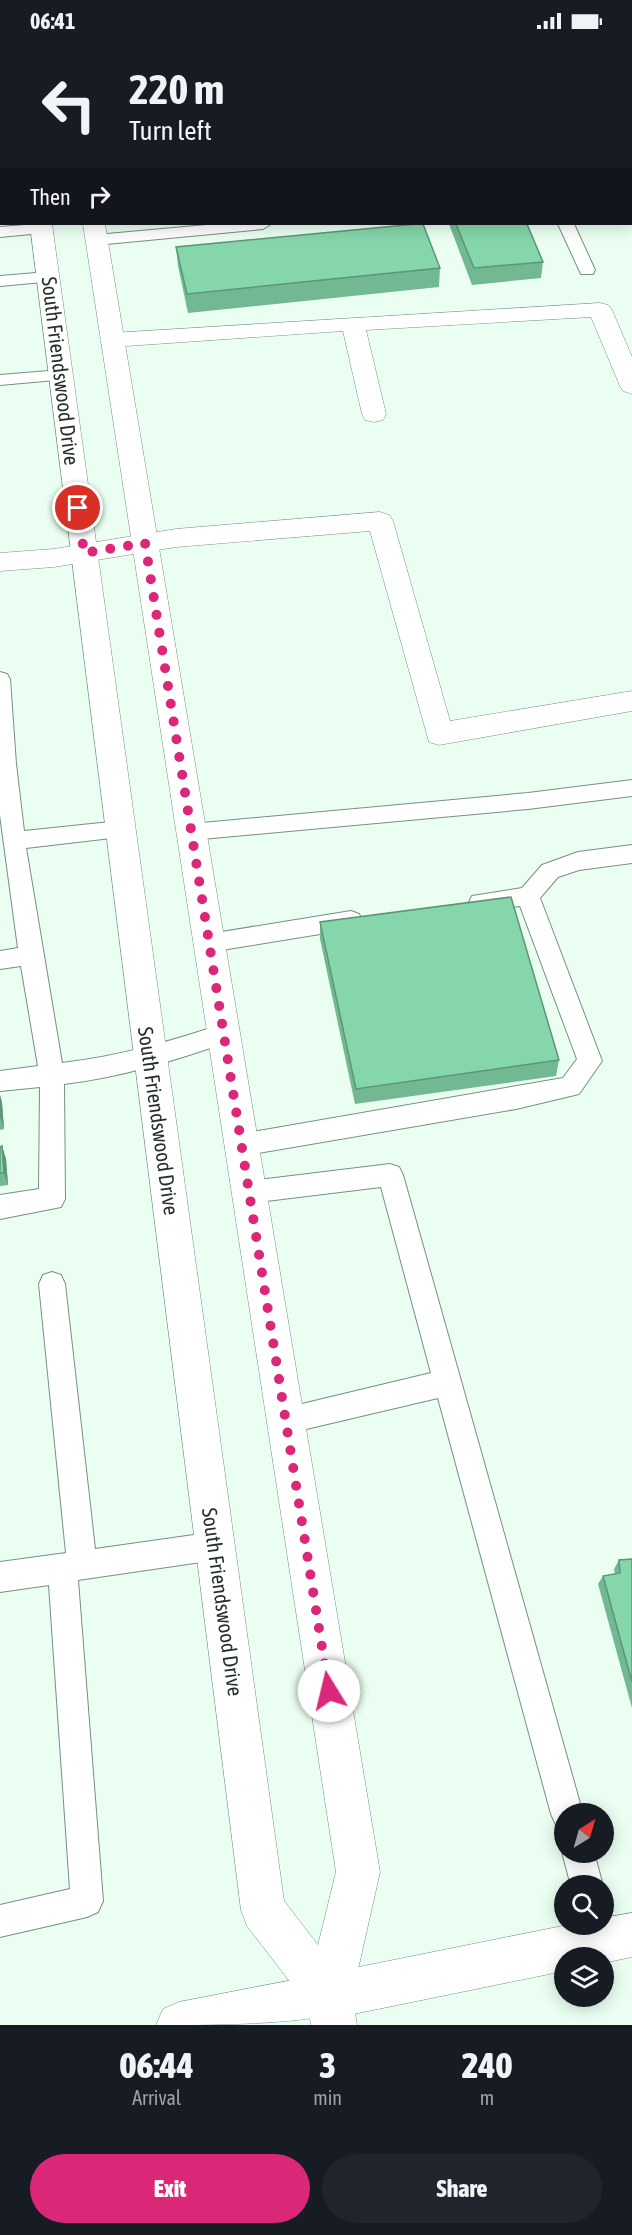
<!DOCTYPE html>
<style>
:root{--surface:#171b24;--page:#20242c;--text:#f1f3f6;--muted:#9ea1a6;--accent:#db2777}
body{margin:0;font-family:"Asap Condensed",sans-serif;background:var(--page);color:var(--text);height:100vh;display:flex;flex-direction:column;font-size:22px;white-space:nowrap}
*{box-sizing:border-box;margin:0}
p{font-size:20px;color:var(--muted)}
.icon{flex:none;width:33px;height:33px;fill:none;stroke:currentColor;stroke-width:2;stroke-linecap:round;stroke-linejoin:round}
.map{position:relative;height:1983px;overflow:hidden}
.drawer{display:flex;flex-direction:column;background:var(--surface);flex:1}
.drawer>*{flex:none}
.hud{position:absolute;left:0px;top:0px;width:633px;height:183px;box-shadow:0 3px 15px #0003;background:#171b24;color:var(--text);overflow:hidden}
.needle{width:39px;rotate:37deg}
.fabs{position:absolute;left:554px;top:1761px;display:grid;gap:12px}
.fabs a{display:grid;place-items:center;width:60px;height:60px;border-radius:50%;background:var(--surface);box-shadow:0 3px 15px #0003;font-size:30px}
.pin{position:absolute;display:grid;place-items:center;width:51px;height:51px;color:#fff;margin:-26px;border:3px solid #fff;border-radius:50%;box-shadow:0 2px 6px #0007}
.me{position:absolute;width:66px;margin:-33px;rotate:351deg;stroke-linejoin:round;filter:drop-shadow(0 0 4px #0008)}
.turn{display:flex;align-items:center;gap:21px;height:126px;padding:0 30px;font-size:27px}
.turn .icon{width:78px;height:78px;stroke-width:2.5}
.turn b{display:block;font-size:42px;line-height:51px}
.then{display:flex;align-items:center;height:57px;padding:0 30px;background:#0003;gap:12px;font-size:22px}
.eta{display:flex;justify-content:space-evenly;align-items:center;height:102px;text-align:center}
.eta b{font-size:36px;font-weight:800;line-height:42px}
.cta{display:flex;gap:12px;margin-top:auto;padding:12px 30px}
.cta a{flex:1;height:69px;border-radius:36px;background:var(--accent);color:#fff;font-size:24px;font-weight:800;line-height:69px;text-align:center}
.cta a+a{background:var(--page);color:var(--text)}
.status{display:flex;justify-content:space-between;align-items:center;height:42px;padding:0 30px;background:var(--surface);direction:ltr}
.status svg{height:16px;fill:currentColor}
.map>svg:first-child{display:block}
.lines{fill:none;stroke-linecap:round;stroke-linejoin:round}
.lane-casing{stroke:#778f81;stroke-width:2}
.street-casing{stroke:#778f81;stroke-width:1}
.secondary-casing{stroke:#778f81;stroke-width:1}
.primary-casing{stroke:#778f81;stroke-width:1}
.lane{fill:#fff;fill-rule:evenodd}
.street{fill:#fff;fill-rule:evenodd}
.secondary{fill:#fff;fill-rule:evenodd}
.primary{fill:#fff;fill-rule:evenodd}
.wall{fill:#72b892}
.shaded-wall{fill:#5d9677}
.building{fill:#85d6aa;stroke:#5d9677;stroke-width:1.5}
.route{stroke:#db2777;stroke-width:10;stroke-dasharray:0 18}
.labels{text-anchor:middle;stroke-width:4.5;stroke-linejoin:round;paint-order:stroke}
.street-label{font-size:21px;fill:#27312b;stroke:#fff}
</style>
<div class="status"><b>06:41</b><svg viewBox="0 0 49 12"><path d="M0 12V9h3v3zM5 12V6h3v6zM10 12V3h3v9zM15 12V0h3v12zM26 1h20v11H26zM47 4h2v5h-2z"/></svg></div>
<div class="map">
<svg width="632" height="1983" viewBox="0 0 632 1983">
<rect width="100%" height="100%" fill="#eafff2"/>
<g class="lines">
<!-- lane casing -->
<g class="lane-casing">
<path id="lane" d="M130 0H144L145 2H131Z
M431 0H445V2H431Z
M0 50H2V58H0Z
M0 111H2V121H0Z
M37 182 47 183 49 186 41 191 0 195V185Z
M217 182H271L263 187 96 203 88 198 96 193Z
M558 182H574L595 228 593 232H581Z
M48 230 54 231 56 235 54 239 0 244V234Z
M61 328 67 329 70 333 67 337 0 343V333Z
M0 630 7 632 10 637 16 722 24 789 120 779 128 781 131 787 128 793 120 795 26 806 62 1021C120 1014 168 1000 223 982L231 985 235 992 231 999C176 1018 123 1035 64 1042L65 1157 61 1165 0 1177V1153L39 1147 40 1045 0 1049V1029L38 1024 21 924 0 927V909L18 906 0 773Z
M632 738V754L528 767 191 798 183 796 180 790 183 784 191 782 528 751Z
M632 803V821L579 828 558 835 540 856 602 1019 579 1052 516 1067 241 1114 232 1111 228 1103 232 1095 241 1092 563 1036 577 1017 520 864 480 869 472 866 469 860 472 854 522 846 542 823 578 810Z
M351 869 359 872 362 878 359 884 351 887 209 910 201 908 197 901 201 894 209 892Z
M390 1122 399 1125 403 1133 583 1772H564V1787L556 1783 551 1772 438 1356 285 1392 275 1389 271 1379 275 1369 285 1366 431 1331 381 1145 249 1161 240 1158 236 1150 240 1142 249 1139Z
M52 1230 61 1233 65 1242 95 1507 215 1490 225 1494 229 1504 225 1514 215 1518 78 1538 103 1859 98 1870 87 1875 0 1895V1863L70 1847 49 1543 0 1550V1520L66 1511 39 1242 43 1233Z
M564 1805V1810H594L603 1844H571L562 1810Z"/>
</g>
<!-- street casing -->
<g class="street-casing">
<path id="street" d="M587 0H607L608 2H588Z
M600 261 608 263 612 268 632 315V352L623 349 620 344 591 275 366 288 386 372 383 378 374 380 365 378 362 372 343 289 112 305 104 303 100 298 104 293 112 291Z
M380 470 389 473 393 479 450 679 632 649V669L439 703 429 700 370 489 176 505 54 525 0 529V511L54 507 176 487Z
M632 1871V1915L603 1921V1916H564V1929L329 1977 313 1970 306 1954 313 1938 329 1931 572 1882H603V1876Z"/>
</g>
<!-- secondary casing -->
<g class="secondary-casing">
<path id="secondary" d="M329 1931 345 1938 352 1954 345 1970C292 1983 214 1983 156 1983L163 1967 179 1960Z"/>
</g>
<!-- primary casing -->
<g class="primary-casing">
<path id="primary" d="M11 0H31V2H11Z
M53 0H73V2H53Z
M30 182H52L284 1859 318 1903 336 1830 83 182H105L380 1830 352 1954 357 1983H311L308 1963 247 1884 241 1868Z"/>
</g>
<!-- lane -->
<use href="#lane" class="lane"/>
<!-- street -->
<use href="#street" class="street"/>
<!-- secondary -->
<use href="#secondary" class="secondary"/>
<!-- primary -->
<use href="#primary" class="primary"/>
</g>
<!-- wall -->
<path class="wall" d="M491 0H579L580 2H492Z
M449 182H527L543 220 541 236 472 243Z
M176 205 440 226 439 245 188 271 178 224Z
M320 880 559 1018 556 1034 355 1062 320 897Z
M0 1053 2 1061 4 1087 0 1088Z
M2 1104 6 1117 8 1143 0 1144V1105Z
M632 1517V1666L598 1542 603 1534 615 1532 614 1527 619 1518Z"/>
<!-- shaded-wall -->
<path class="shaded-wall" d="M0 1053 2 1061 4 1087 0 1075Z
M2 1104 6 1117 8 1143 4 1131Z"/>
<!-- building -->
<path class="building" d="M500 0H579L580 2H500Z
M416 182H423L440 226 187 252 176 205Z
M456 182H527L543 220 474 226Z
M511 855 559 1018 356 1047 320 880Z
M2 1104 4 1131H0V1105Z
M632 1517V1640L603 1534 620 1531 619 1518Z"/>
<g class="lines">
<!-- route -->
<path class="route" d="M78 466 84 511 145 501 329 1649"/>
</g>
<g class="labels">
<!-- street labels -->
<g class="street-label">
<text transform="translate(60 329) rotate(83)" y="7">South Friendswood Drive</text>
<text transform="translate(158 1079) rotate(82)" y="7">South Friendswood Drive</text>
<text transform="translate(222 1560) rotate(82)" y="7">South Friendswood Drive</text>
</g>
</g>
</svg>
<div class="fabs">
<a><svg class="needle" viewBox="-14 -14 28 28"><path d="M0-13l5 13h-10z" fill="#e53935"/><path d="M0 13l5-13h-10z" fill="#9ea1a6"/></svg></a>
<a><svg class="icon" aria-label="search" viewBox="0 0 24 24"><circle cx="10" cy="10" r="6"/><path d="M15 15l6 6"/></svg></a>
<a><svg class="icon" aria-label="layers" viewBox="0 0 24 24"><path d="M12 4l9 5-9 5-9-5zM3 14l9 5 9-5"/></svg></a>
</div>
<div class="pin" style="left:78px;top:466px;background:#d93025"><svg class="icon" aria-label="arrive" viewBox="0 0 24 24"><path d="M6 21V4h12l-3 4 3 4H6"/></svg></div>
<svg class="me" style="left:329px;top:1649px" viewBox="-20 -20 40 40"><circle r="19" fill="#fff"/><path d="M0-13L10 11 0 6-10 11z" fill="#db2777"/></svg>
<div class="hud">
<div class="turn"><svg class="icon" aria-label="left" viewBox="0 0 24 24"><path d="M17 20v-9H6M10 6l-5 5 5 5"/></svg><div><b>220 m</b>Turn left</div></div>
<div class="then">Then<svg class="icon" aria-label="right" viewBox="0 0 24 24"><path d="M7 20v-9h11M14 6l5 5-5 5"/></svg></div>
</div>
</div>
<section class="drawer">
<div class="eta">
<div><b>06:44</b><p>Arrival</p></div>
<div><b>3</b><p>min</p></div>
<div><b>240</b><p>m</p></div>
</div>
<div class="cta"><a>Exit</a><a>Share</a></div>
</section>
